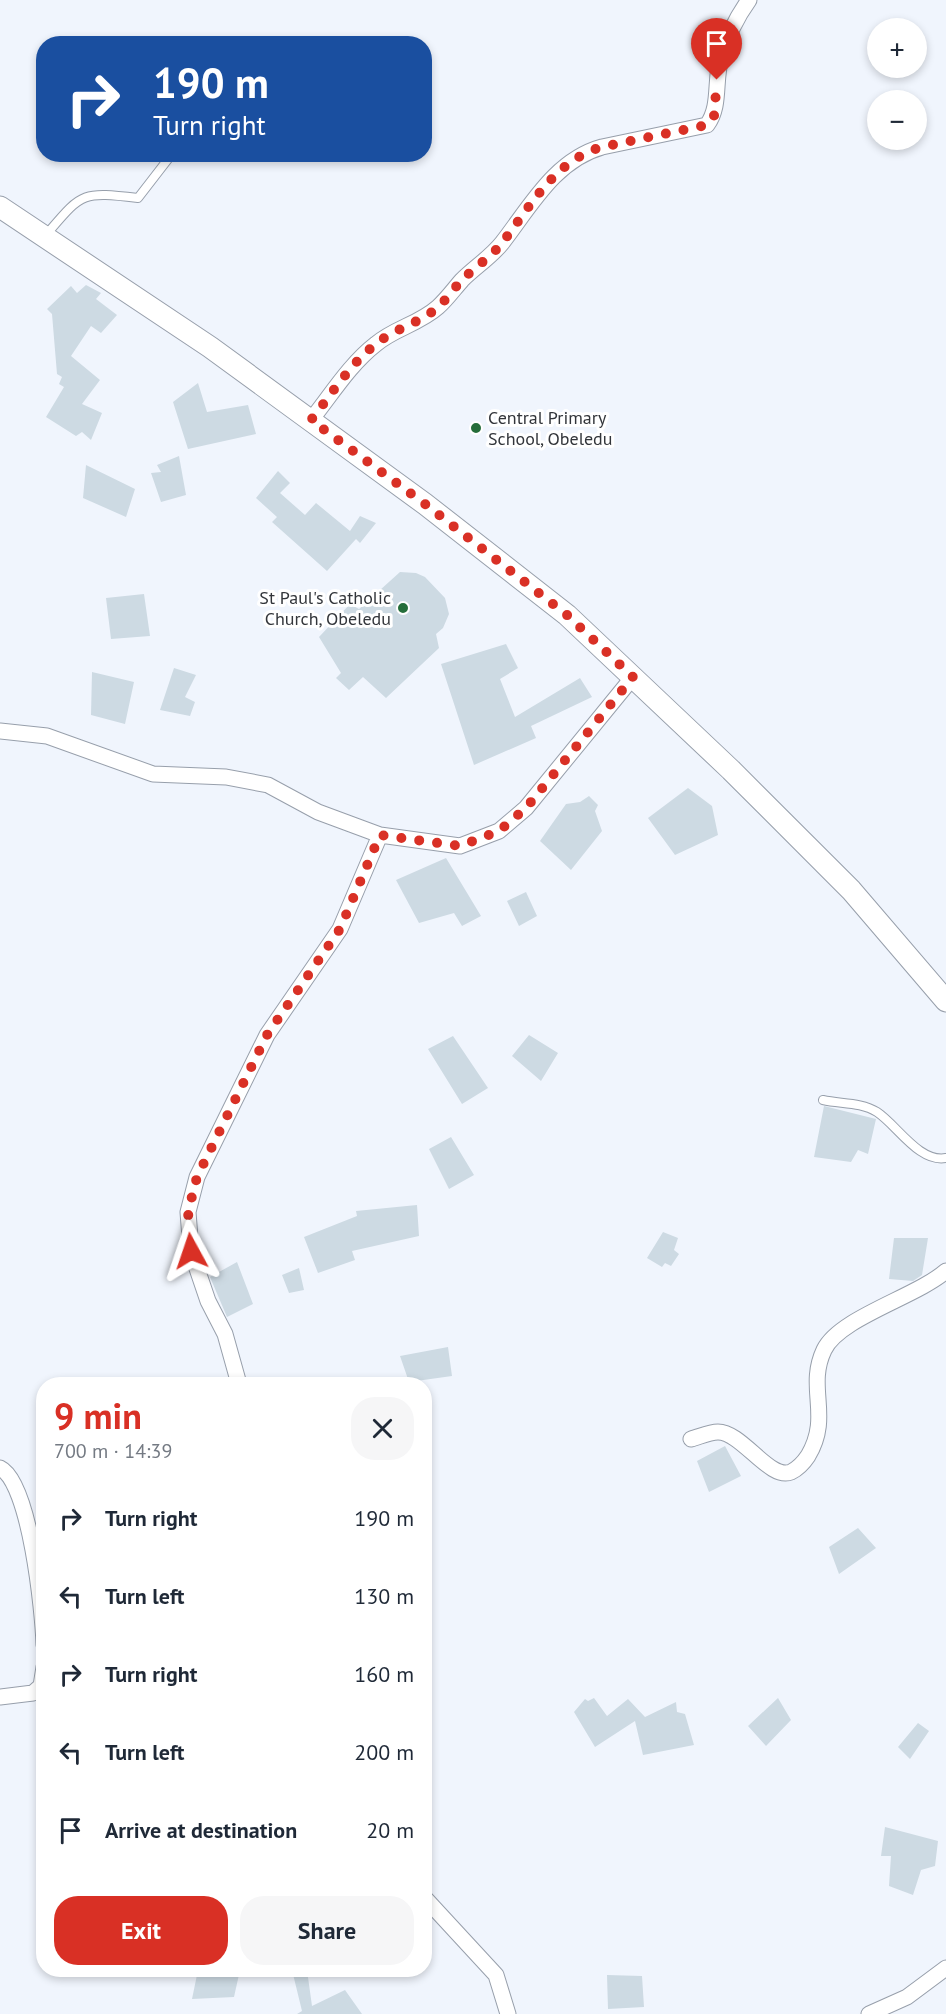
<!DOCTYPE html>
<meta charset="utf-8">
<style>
:root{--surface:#fff;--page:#f6f6f7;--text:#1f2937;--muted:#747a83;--accent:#d93025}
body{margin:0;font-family:"PT Sans",sans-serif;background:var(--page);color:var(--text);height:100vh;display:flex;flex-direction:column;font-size:22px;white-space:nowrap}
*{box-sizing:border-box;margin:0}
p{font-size:20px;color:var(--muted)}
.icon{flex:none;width:33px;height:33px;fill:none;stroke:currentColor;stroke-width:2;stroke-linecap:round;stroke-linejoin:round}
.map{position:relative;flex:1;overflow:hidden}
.panel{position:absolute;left:36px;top:1377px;width:396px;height:600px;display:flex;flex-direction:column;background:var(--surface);border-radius:24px;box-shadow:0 3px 9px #0003}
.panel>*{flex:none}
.guide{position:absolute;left:36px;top:36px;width:396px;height:126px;border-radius:24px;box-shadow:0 3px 9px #0003;background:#1a4fa0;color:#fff;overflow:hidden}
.tools{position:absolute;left:867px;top:18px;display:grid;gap:12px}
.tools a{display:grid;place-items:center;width:60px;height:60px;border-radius:50%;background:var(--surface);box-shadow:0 3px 9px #0003;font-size:30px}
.pin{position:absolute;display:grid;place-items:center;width:51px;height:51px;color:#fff;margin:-62px -26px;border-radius:50% 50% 50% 0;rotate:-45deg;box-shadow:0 0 6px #0007}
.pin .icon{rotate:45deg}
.me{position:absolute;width:66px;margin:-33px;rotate:355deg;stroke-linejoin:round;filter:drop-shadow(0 0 4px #0008)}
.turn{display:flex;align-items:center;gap:21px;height:126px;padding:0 18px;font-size:27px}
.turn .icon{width:78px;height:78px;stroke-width:2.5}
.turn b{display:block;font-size:42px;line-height:51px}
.round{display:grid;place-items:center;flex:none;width:63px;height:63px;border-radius:24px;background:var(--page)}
.headline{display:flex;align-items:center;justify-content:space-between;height:102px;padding:0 18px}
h1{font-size:36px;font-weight:800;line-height:45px;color:var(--accent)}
.primary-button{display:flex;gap:12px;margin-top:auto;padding:12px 18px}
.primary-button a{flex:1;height:69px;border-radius:24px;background:var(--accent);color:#fff;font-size:24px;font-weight:800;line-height:69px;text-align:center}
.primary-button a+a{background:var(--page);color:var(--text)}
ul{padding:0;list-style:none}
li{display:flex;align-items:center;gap:18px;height:78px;padding:0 18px}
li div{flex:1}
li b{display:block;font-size:22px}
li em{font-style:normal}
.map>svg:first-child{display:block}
.building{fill:#cddae3}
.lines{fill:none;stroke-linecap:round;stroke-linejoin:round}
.lane-casing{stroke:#979fab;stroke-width:10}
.street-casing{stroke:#979fab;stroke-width:17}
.secondary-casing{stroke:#979fab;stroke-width:23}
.lane{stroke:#fff;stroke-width:8}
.street{stroke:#fff;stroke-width:15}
.secondary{stroke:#fff;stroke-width:21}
.route{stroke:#d93025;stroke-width:10;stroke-dasharray:0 18}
.poi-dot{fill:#256d3a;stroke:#fff;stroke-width:2}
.labels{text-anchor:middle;stroke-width:6;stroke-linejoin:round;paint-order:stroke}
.poi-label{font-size:18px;fill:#32353a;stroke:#fff;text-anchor:start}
</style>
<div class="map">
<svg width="946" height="2014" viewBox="0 0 946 2014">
<rect width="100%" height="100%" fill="#f0f5fd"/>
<!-- building -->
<path class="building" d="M86 285 101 293 96 299 117 315 101 333 91 326 71 356 100 380 82 404 102 413 91 440 82 432 76 436 46 417 64 387 59 384 62 377 57 374 52 314 47 309 71 286 77 293Z
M198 383 207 412 248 405 256 434 188 449 173 402Z
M179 456 186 495 161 502 151 473 161 472 157 465Z
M86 465 135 489 126 517 83 498Z
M278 471 290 483 280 493 305 515 316 503 350 531 360 516 376 523 360 543 356 539 327 571 272 522 277 517 256 498Z
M400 572 416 573 425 577 445 598 449 614 443 628 436 634 439 648 386 698 363 677 349 690 336 678 341 673 319 637 350 604 359 609Z
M144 594 150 636 111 639 106 598Z
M506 644 518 668 500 679 515 717 580 678 592 697 531 726 536 738 474 765 441 664Z
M174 668 196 675 185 697 195 702 190 716 160 710Z
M92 672 134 682 125 724 91 715Z
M688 788 712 806 718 835 675 855 648 818Z
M589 796 598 805 595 811 602 831 571 870 540 841 566 804 580 802Z
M446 858 481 916 462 926 454 913 419 923 396 880Z
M526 892 537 916 519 926 507 901Z
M529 1035 558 1053 541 1081 512 1056Z
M453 1036 488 1088 462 1104 428 1049Z
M824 1106 876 1119 868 1154 858 1150 851 1162 814 1157Z
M451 1137 474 1175 449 1189 429 1149Z
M417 1205 419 1236 352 1251 355 1260 318 1273 304 1237 357 1216 356 1211Z
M663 1232 678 1238 674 1250 679 1254 671 1266 665 1263 662 1267 647 1258Z
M894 1238H928L922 1275 913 1281 889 1279Z
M237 1262 253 1304 227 1317 210 1277Z
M299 1268 304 1290 289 1293 282 1275Z
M448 1347 452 1376 409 1382 400 1356Z
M725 1446 741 1476 709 1492 697 1461Z
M858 1528 876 1548 839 1574 829 1547Z
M594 1698 607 1716 628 1699 645 1717 676 1702 677 1712 685 1714 694 1745 643 1755 635 1721 595 1747 574 1712 585 1699 588 1701Z
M778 1698 791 1720 766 1746 748 1726Z
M918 1723 929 1731 910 1759 898 1747Z
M885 1827 938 1841 935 1866 921 1870 913 1895 889 1886 891 1856H881Z
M198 1970H240L234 1997 192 1999Z
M292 1970H307L312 2006 345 1990 362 2014H297L302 2011Z
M607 1975 642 1976 644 2007 608 2009Z"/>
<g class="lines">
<!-- lane casing -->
<g class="lane-casing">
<path id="lane" d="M45 236C82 193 80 191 138 198L172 154
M823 1100C841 1104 861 1102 877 1112 897 1125 919 1163 946 1158"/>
</g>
<!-- street casing -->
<g class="street-casing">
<path id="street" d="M311 420C331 395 350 364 376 344 395 328 419 324 438 307 447 299 454 289 462 280 475 267 491 257 502 243 530 207 555 160 602 147L707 125C721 106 714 81 721 58 727 37 736 18 749 0
M0 731 47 736 153 774 226 777 268 785 318 812 380 835 460 846 499 831 526 808 633 677
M239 1384 225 1334 208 1301 191 1251 188 1212 197 1177 267 1035 340 929 380 835
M691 1439C699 1437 709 1432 718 1432 742 1432 770 1481 791 1472 797 1469 804 1462 808 1456 832 1416 806 1388 824 1350 839 1318 916 1297 946 1271
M0 1468C30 1482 43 1612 44 1645
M0 1697 33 1693 41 1686 44 1667
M424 1897 496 1975 508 2014
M869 2014 907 1997 946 1968"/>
</g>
<!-- secondary casing -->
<g class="secondary-casing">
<path id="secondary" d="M0 207 210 347 425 504 567 615 731 770 851 890 946 1001"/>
</g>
<!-- lane -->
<use href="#lane" class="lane"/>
<!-- street -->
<use href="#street" class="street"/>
<!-- secondary -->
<use href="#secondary" class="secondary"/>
</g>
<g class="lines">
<!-- route -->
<path class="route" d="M191 1251 188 1212 197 1177 267 1035 340 929 380 835 460 846 499 831 526 808 633 677 567 615 425 504 311 420C331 395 350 364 376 344 395 328 419 324 438 307 447 299 454 288 462 280 475 267 491 257 502 243 530 207 555 160 602 147L707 125 714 116 717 80"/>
</g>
<!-- markers -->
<g class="poi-dot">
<circle cx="476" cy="428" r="6"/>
<circle cx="403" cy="608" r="6"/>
</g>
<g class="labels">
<!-- poi labels -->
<g class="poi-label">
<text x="488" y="424">Central Primary<tspan x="488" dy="21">School, Obeledu</tspan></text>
<text x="391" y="604" text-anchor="end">St Paul's Catholic<tspan x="391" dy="21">Church, Obeledu</tspan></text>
</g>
</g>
</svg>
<div class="tools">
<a>+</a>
<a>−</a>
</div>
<div class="pin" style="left:717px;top:80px;background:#d93025"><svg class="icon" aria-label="arrive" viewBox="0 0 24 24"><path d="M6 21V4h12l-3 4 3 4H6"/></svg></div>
<svg class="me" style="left:191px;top:1251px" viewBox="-20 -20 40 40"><path d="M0-17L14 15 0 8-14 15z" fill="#d93025" stroke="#fff" stroke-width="4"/></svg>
<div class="guide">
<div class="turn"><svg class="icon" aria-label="right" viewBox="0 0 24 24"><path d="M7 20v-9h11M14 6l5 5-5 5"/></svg><div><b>190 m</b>Turn right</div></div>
</div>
<section class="panel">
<div class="headline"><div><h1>9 min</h1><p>700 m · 14:39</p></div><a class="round"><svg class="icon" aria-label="close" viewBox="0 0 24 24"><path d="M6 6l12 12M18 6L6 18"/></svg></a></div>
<ul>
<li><svg class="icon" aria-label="right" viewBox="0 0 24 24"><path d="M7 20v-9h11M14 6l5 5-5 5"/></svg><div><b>Turn right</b></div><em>190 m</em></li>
<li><svg class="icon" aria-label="left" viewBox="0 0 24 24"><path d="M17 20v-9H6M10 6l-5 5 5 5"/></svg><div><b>Turn left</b></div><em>130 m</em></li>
<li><svg class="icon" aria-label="right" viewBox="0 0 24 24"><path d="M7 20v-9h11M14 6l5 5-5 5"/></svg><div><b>Turn right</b></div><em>160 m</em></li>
<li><svg class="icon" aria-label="left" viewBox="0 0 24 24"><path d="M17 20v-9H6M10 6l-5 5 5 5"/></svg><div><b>Turn left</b></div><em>200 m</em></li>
<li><svg class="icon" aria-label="arrive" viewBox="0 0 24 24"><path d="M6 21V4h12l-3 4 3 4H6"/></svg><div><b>Arrive at destination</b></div><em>20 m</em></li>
</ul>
<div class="primary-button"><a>Exit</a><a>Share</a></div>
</section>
</div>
